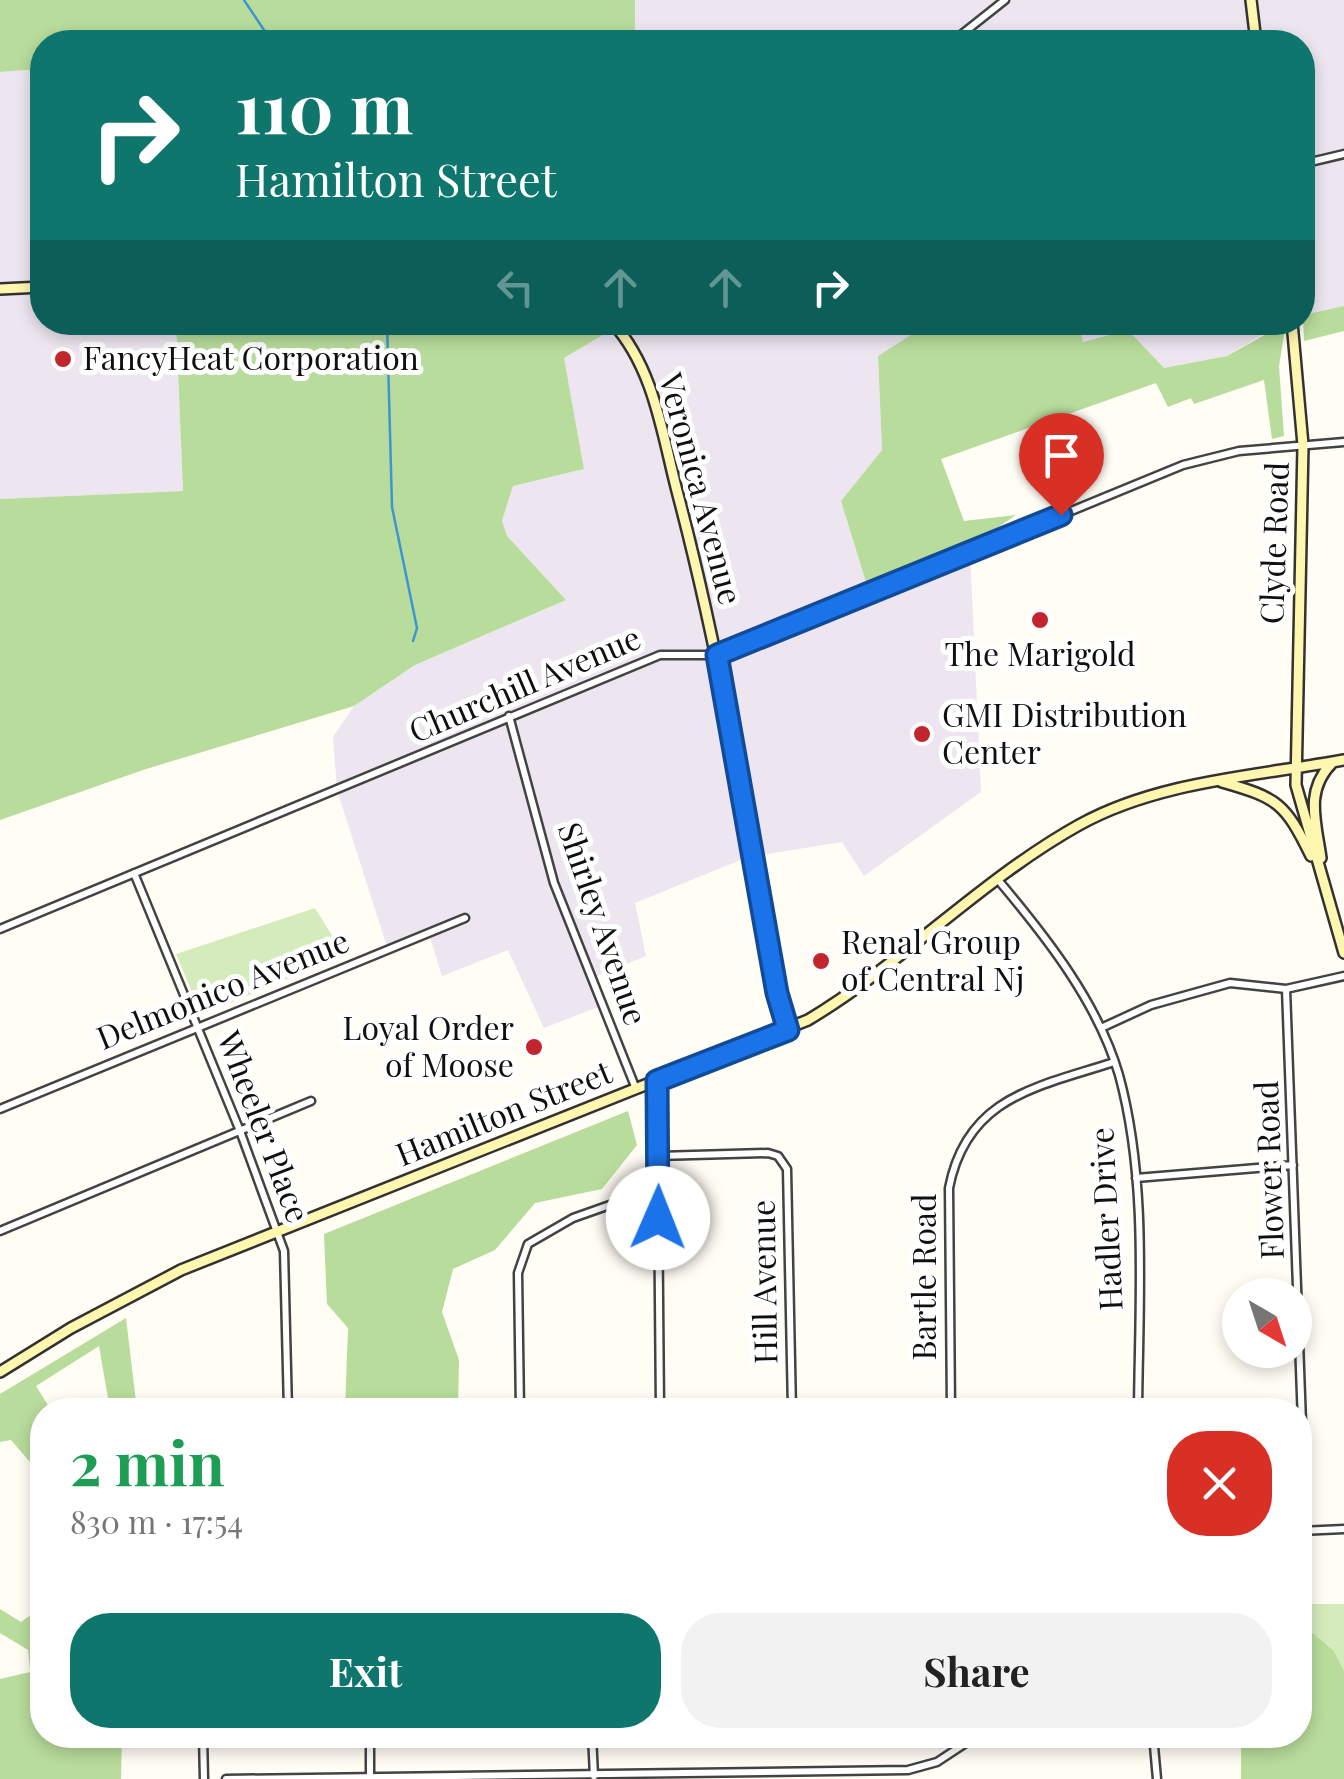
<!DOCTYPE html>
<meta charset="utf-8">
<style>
:root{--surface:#fff;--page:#f2f2f2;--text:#222;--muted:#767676;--accent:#0f766e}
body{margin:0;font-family:"Playfair Display",serif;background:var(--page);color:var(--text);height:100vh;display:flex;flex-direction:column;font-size:38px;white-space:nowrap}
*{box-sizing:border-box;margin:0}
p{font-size:32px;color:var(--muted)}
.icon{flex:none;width:55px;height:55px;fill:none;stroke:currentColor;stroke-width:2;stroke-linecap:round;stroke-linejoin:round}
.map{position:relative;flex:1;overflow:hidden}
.drawer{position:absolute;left:30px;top:1398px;width:1282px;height:350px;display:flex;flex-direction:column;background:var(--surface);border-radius:40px;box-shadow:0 5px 15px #0003}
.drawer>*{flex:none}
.guide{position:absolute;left:30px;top:30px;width:1285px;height:305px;border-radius:40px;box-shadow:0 5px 15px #0003;background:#0f766e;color:#fff;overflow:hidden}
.needle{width:65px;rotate:141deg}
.tools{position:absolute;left:1222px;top:1278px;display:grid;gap:20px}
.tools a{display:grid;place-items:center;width:90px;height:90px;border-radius:50%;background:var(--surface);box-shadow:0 5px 15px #0003;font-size:50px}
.pin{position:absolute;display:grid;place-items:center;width:85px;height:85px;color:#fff;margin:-102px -42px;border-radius:50% 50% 50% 0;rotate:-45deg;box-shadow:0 0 10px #0007}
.pin .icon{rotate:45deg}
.me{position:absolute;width:110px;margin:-55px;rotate:1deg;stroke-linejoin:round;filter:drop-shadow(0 0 8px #0008)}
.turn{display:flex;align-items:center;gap:35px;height:210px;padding:0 40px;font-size:45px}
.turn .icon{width:130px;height:130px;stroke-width:2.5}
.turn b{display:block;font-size:70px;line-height:85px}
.lanes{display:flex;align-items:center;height:95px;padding:0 40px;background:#0003;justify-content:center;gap:50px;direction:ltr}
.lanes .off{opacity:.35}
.round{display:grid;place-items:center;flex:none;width:105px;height:105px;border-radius:40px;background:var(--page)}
.head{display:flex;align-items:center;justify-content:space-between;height:170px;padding:0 40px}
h1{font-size:60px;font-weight:700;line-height:75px;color:#1e9e55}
.action{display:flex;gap:20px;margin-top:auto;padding:20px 40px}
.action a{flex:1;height:115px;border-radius:40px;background:var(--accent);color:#fff;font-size:40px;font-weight:700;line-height:115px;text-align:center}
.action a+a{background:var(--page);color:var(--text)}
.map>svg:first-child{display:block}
.industrial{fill:#ede5ef}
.green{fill:#d4ebbc}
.forest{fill:#b8dc9b}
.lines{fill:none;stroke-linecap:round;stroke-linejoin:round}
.stream{stroke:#3d96cf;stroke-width:2.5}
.street-casing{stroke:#434343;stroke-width:11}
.secondary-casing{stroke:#323232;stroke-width:14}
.street{stroke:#fff;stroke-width:6}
.secondary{stroke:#fff6af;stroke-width:9}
.route-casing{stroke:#114b97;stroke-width:25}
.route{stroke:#1a73e8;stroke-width:18}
.poi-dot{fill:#c3252e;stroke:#fff;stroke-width:4}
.labels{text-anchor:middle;stroke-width:10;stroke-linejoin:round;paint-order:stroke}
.poi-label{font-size:32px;fill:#101010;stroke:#fff;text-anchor:start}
.street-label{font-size:32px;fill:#101010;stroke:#fff}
</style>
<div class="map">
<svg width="1344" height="1779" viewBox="0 0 1344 1779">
<rect width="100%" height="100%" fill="#fffdf4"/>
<!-- industrial -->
<path class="industrial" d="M635 0H1344V306L1303 315 1302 42H635Z
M42 69V322L176 323 183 491 0 499V72Z
M623 323H931L878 356 882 450 841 501 870 593 970 551 981 792 864 876 842 842 748 857 635 903 646 956 589 979 598 1007 544 1028 508 950 442 976 428 931 388 950 337 790 333 737 354 706 415 665 566 600 507 536 502 521 513 486 584 469 564 358Z
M1079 323H1281L1227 356 1164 368 1128 330 1083 343Z"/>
<!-- green -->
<path class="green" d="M315 908 344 955 202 1015 176 954Z
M1300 1604H1344V1671L1334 1651 1300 1622Z"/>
<!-- forest -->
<path class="forest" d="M0 0H635V42H42V69L0 72Z
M1344 306V331L1304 341 1303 315Z
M931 322 1079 323 1083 342 1128 330 1164 368 1227 356 1286 323 1279 366 1284 436 1272 439 1264 380 1194 404 1191 398 1168 407 1156 383 941 459 964 521 1016 515 987 535 867 585 841 501 882 450 878 356Z
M176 323H623L564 358 584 469 513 486 502 521 507 536 566 600 415 665 354 706 146 769 0 820V499L183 491Z
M628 1111 637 1145 602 1189 535 1203 495 1250 453 1269 442 1312 459 1360 458 1410H345L348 1328 327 1304 324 1234Z
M126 1318 137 1410H110L99 1346 36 1386 51 1410H42V1476L11 1440 0 1442V1394Z
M42 1607V1735H122L121 1779H0V1679L30 1672 28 1650 0 1633V1609L21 1622Z
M1300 1622 1334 1651 1344 1671V1779H1241V1735H1300Z"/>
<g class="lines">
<!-- stream -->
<path class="stream" d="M244 0 272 42
M387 322 392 507 417 628 413 641"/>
<!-- street casing -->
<g class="street-casing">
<path id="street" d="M952 42 1005 0
M1302 164 1344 154
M509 716 554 883 636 1089
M134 873 240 1131 284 1251 288 1410
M999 881C1047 938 1098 1003 1119 1075 1148 1181 1139 1301 1138 1410
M0 929 660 655H721L1183 465 1239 451 1344 442
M1286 989 1306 1531
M1101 1028 1151 1005 1230 983 1286 989 1344 976
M657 1081 660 1410
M0 1109 465 918
M658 1156 768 1153 778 1156 787 1169 792 1410
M1136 1178 1293 1165
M0 1231 311 1101
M520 1410 518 1273 528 1244 573 1218 658 1188
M951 1410 949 1188C967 1096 1038 1087 1114 1062
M1300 1531 1344 1529
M203 1735 204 1779
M370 1735V1779
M592 1735 594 1776
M1153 1735 1157 1779
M226 1779 908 1770 937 1762 978 1735"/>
</g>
<!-- secondary casing -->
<g class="secondary-casing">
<path id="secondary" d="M1251 0 1256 42
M0 289 42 287
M612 322C654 368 662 433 677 491 721 657 748 824 777 993L788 1029
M1292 322 1303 445 1296 785 1344 953
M1222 782C1278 798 1285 803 1311 856
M1321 858C1316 822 1304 790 1333 762
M0 1372 71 1328 181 1270 808 1020C903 963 982 879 1079 825 1158 781 1257 776 1344 760"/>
</g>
<!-- street -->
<use href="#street" class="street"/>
<!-- secondary -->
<use href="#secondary" class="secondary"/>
</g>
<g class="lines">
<!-- route casing -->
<g class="route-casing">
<path id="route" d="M658 1218 657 1081 788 1030 777 993 717 655 1061 515"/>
</g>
<!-- route -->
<use href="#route" class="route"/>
</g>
<!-- markers -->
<g class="poi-dot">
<circle cx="63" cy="359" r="10"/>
<circle cx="1040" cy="620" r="10"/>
<circle cx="922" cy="734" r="10"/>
<circle cx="821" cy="961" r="10"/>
<circle cx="534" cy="1047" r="10"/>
</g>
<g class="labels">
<!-- poi labels -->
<g class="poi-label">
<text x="83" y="370">FancyHeat Corporation</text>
<text x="1040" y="666" text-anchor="middle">The Marigold</text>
<text x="942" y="727">GMI Distribution<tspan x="942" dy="37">Center</tspan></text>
<text x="841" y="954">Renal Group<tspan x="841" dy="37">of Central Nj</tspan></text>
<text x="514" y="1040" text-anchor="end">Loyal Order<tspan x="514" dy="37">of Moose</tspan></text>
</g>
<!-- street labels -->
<g class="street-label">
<text transform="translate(700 489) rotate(75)" y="11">Veronica Avenue</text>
<text transform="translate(1275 543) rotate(-88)" y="11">Clyde Road</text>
<text transform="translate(525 685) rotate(-23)" y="11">Churchill Avenue</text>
<text transform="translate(602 924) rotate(71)" y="11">Shirley Avenue</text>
<text transform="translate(223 990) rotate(-22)" y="11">Delmonico Avenue</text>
<text transform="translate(504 1114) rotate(-22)" y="11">Hamilton Street</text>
<text transform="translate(263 1127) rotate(69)" y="11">Wheeler Place</text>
<text transform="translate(1270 1170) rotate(-92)" y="11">Flower Road</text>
<text transform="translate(1107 1219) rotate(-93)" y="11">Hadler Drive</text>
<text transform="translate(925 1277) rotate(-90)" y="11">Bartle Road</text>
<text transform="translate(765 1282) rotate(-91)" y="11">Hill Avenue</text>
</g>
</g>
</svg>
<div class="tools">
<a><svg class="needle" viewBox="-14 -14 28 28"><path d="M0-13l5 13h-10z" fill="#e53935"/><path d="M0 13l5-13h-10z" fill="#767676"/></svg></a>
</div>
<div class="pin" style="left:1061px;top:515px;background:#d93025"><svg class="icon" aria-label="arrive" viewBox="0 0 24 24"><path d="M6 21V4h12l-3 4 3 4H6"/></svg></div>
<svg class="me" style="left:658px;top:1218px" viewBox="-20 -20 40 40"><circle r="19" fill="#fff"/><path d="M0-13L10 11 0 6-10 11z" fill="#1a73e8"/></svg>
<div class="guide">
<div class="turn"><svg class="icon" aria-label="right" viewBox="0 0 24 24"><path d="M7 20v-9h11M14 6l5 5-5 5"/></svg><div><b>110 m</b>Hamilton Street</div></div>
<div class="lanes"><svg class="icon off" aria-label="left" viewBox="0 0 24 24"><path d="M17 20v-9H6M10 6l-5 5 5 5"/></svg><svg class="icon off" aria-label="ahead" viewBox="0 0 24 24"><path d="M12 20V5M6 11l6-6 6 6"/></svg><svg class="icon off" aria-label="ahead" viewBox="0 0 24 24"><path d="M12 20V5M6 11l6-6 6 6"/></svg><svg class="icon" aria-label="right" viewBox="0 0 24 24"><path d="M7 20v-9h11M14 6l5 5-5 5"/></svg></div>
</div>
<section class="drawer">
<div class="head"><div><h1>2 min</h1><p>830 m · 17:54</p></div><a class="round" style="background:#d93025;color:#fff"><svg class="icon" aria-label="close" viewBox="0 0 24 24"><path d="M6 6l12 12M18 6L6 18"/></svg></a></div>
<div class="action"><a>Exit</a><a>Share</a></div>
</section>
</div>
